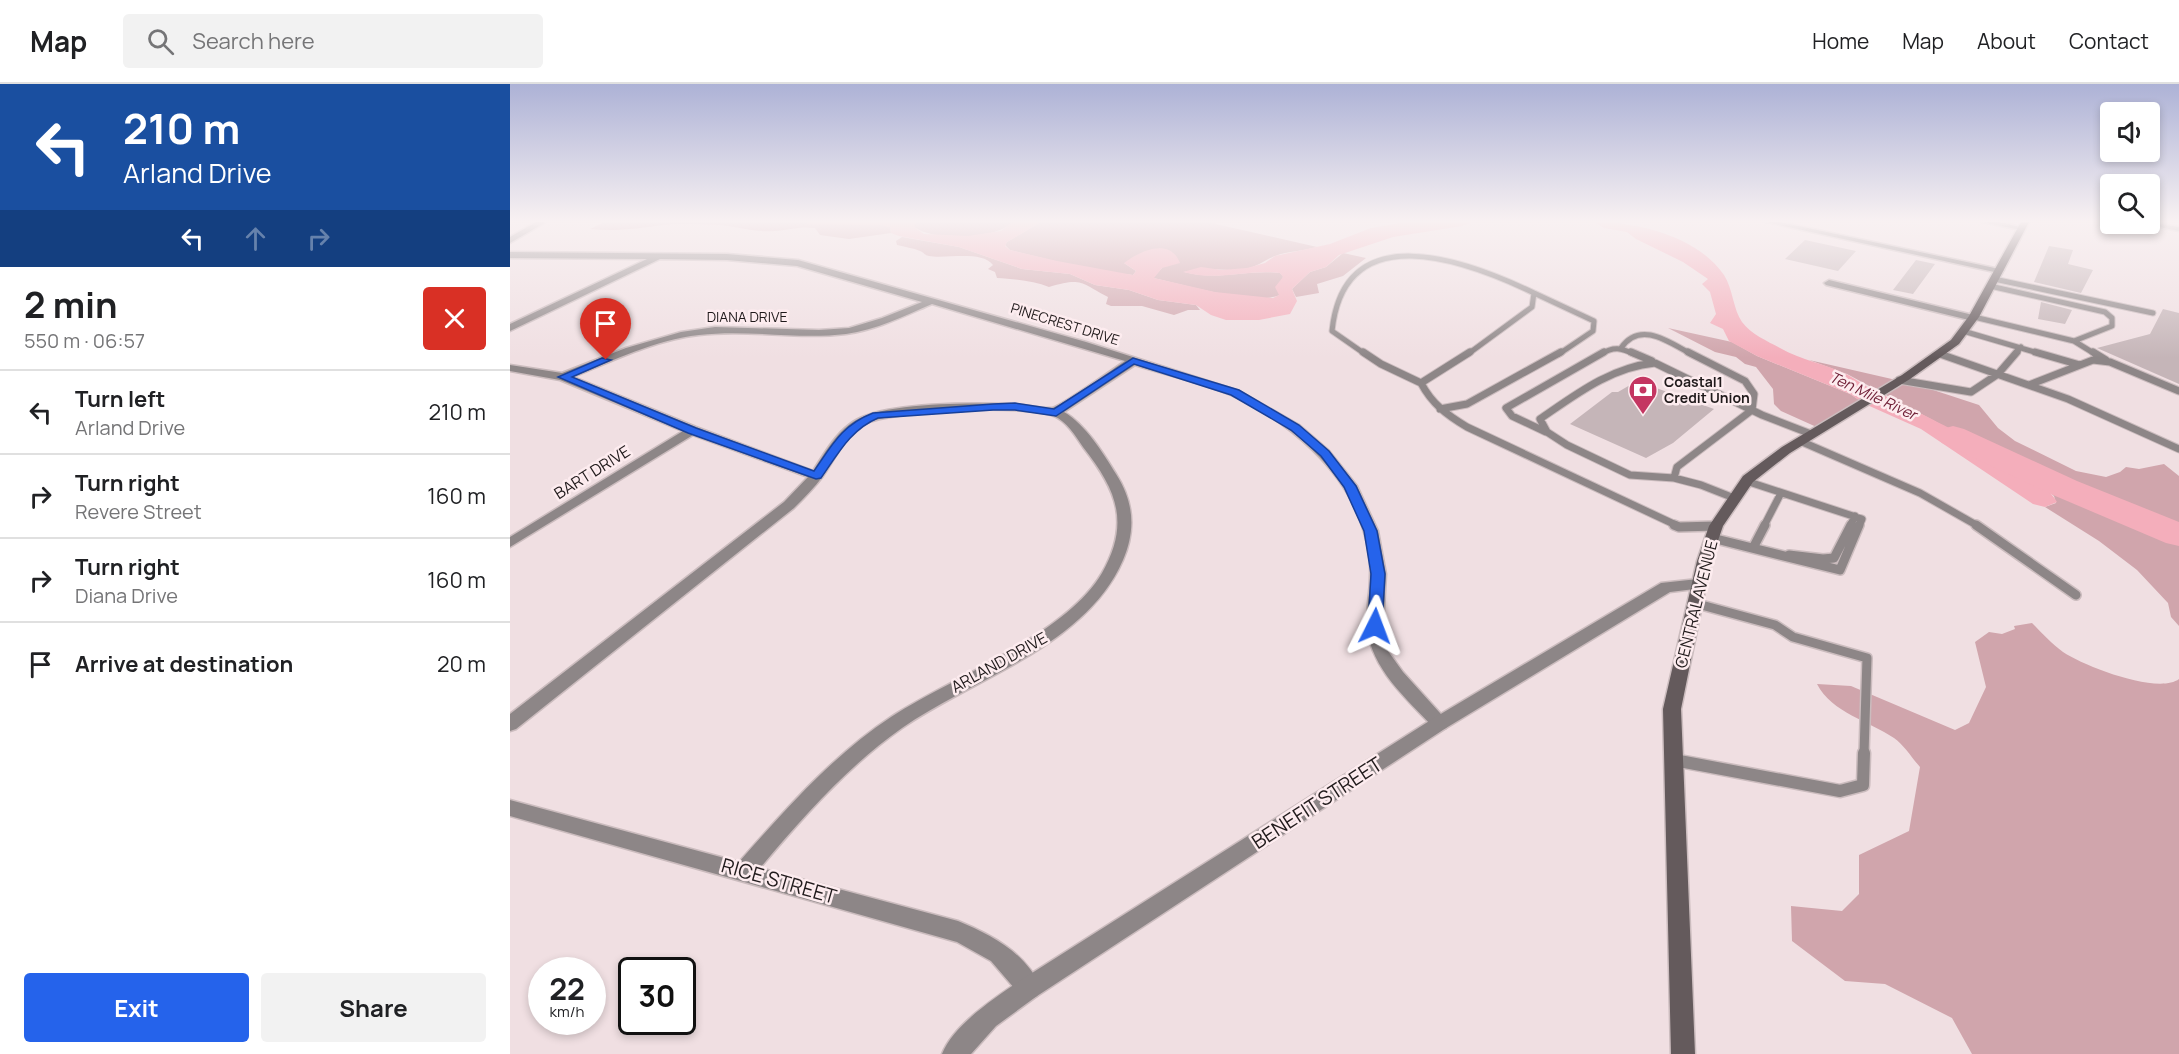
<!DOCTYPE html>
<meta charset="utf-8">
<style>
:root{--surface:#fff;--page:#f2f2f2;--text:#202124;--muted:#757577;--line:#e0e0e0;--accent:#2563eb}
body{margin:0;font-family:Manrope,sans-serif;background:var(--page);color:var(--text);height:100vh;display:flex;flex-direction:column;font-size:22px;white-space:nowrap}
*{box-sizing:border-box;margin:0}
p{font-size:20px;color:var(--muted)}
.icon{flex:none;width:33px;height:33px;fill:none;stroke:currentColor;stroke-width:2;stroke-linecap:round;stroke-linejoin:round}
.map{position:relative;flex:1;overflow:hidden}
.sheet{display:flex;flex-direction:column;background:var(--surface);width:510px}
.sheet>*{flex:none}
.guide{background:#1a4fa0;color:#fff;overflow:hidden}
.controls{position:absolute;left:1590px;top:18px;display:grid;gap:12px}
.controls a{display:grid;place-items:center;width:60px;height:60px;border-radius:6px;background:var(--surface);box-shadow:0 3px 9px #0003;font-size:30px}
.speed{position:absolute;left:18px;top:873px;display:flex;gap:12px;font-size:30px;font-weight:700;text-align:center}
.speed>*{display:grid;place-content:center;width:78px;height:78px;border-radius:50%;background:var(--surface);box-shadow:0 3px 9px #0003;line-height:1}
.speed small{font-size:15px;font-weight:400}
.speed .limit{border:3px solid #111;border-radius:9px;background:#fff;color:#111}
.pin{position:absolute;display:grid;place-items:center;width:51px;height:51px;color:#fff;margin:-62px -26px;border-radius:50% 50% 50% 0;rotate:-45deg;box-shadow:0 0 6px #0007}
.pin .icon{rotate:45deg}
.me{position:absolute;width:66px;margin:-33px;rotate:3deg;stroke-linejoin:round;filter:drop-shadow(0 0 4px #0008)}
.turn{display:flex;align-items:center;gap:21px;height:126px;padding:0 24px;font-size:27px}
.turn .icon{width:78px;height:78px;stroke-width:2.5}
.turn b{display:block;font-size:42px;line-height:51px}
.lanes{display:flex;align-items:center;height:57px;padding:0 24px;background:#0003;justify-content:center;gap:30px;direction:ltr}
.lanes .off{opacity:.35}
.round{display:grid;place-items:center;flex:none;width:63px;height:63px;border-radius:6px;background:var(--page)}
.overview{display:flex;align-items:center;justify-content:space-between;height:102px;padding:0 24px}
h1{font-size:36px;font-weight:700;line-height:45px}
.cta{display:flex;gap:12px;margin-top:auto;padding:12px 24px}
.cta a{flex:1;height:69px;border-radius:6px;background:var(--accent);color:#fff;font-size:24px;font-weight:700;line-height:69px;text-align:center}
.cta a+a{background:var(--page);color:var(--text)}
ul{padding:0;list-style:none}
li{display:flex;align-items:center;gap:18px;height:84px;padding:0 24px;border-top:2px solid var(--line)}
li div{flex:1}
li b{display:block;font-size:22px}
li em{font-style:normal}
header{display:flex;align-items:center;gap:36px;box-sizing:border-box;height:84px;padding:0 30px;background:var(--surface);border-bottom:2px solid var(--line)}
header strong{font-size:28px}
nav{display:flex;gap:33px;margin-inline-start:auto;font-size:21px}
.search{width:420px;height:54px;background:var(--page);display:flex;align-items:center;gap:15px;box-sizing:border-box;padding:0 21px;border-radius:6px;color:var(--muted);font-size:22px}
main{display:flex;flex:1;min-height:0}
.map>svg:first-child{display:block}
.green{fill:#d0a5ac}
.water{fill:#f4aebb}
.lines{fill:none;stroke-linecap:round;stroke-linejoin:round}
.stream{stroke:#f4aebb;stroke-width:4.5}
.river{fill:#f4aebb;fill-rule:evenodd}
.building{fill:#c5b5b8}
.service-far3-casing{stroke:#cbbcbe;stroke-width:7}
.service-far2-casing{stroke:#cbbcbe;stroke-width:9}
.service-far1-casing{stroke:#cbbcbe;stroke-width:12}
.service-casing{stroke:#cbbcbe;stroke-width:15}
.minor-casing{stroke:#cbbcbe;stroke-width:3}
.tertiary-casing{stroke:#cbbcbe;stroke-width:3}
.secondary-casing{stroke:#cbbcbe;stroke-width:3}
.service-far3{stroke:#8d8687;stroke-width:5}
.service-far2{stroke:#8d8687;stroke-width:7}
.service-far1{stroke:#8d8687;stroke-width:9}
.service{stroke:#8d8687;stroke-width:12}
.minor{fill:#8d8687;fill-rule:evenodd}
.tertiary{fill:#8d8687;fill-rule:evenodd}
.secondary{fill:#645a5c;fill-rule:evenodd}
.route{fill:#2563eb;stroke:#184099;stroke-width:1.5}
.labels{text-anchor:middle;stroke-width:5;stroke-linejoin:round;paint-order:stroke}
.far-street-label{font-size:14px;fill:#201a1b;stroke:#fdecef}
.far-poi-label{font-size:14px;font-weight:bold;fill:#201a1b;stroke:#fdecef;text-anchor:start}
.far-water-label{font-size:15px;font-style:italic;fill:#702037;stroke:#fdecef}
.street-label{font-size:16px;fill:#201a1b;stroke:#fdecef}
.near-street-label{font-size:20px;fill:#201a1b;stroke:#fdecef}
</style>
<header>
<strong>Map</strong>
<div class="search"><svg class="icon" aria-label="search" viewBox="0 0 24 24"><circle cx="10" cy="10" r="6"/><path d="M15 15l6 6"/></svg>Search here</div>
<nav><a>Home</a><a>Map</a><a>About</a><a>Contact</a></nav>
</header>
<main>
<section class="sheet">
<div class="guide">
<div class="turn"><svg class="icon" aria-label="left" viewBox="0 0 24 24"><path d="M17 20v-9H6M10 6l-5 5 5 5"/></svg><div><b>210 m</b>Arland Drive</div></div>
<div class="lanes"><svg class="icon" aria-label="left" viewBox="0 0 24 24"><path d="M17 20v-9H6M10 6l-5 5 5 5"/></svg><svg class="icon off" aria-label="ahead" viewBox="0 0 24 24"><path d="M12 20V5M6 11l6-6 6 6"/></svg><svg class="icon off" aria-label="right" viewBox="0 0 24 24"><path d="M7 20v-9h11M14 6l5 5-5 5"/></svg></div>
</div>
<div class="overview"><div><h1>2 min</h1><p>550 m · 06:57</p></div><a class="round" style="background:#d93025;color:#fff"><svg class="icon" aria-label="close" viewBox="0 0 24 24"><path d="M6 6l12 12M18 6L6 18"/></svg></a></div>
<ul>
<li><svg class="icon" aria-label="left" viewBox="0 0 24 24"><path d="M17 20v-9H6M10 6l-5 5 5 5"/></svg><div><b>Turn left</b><p>Arland Drive</p></div><em>210 m</em></li>
<li><svg class="icon" aria-label="right" viewBox="0 0 24 24"><path d="M7 20v-9h11M14 6l5 5-5 5"/></svg><div><b>Turn right</b><p>Revere Street</p></div><em>160 m</em></li>
<li><svg class="icon" aria-label="right" viewBox="0 0 24 24"><path d="M7 20v-9h11M14 6l5 5-5 5"/></svg><div><b>Turn right</b><p>Diana Drive</p></div><em>160 m</em></li>
<li><svg class="icon" aria-label="arrive" viewBox="0 0 24 24"><path d="M6 21V4h12l-3 4 3 4H6"/></svg><div><b>Arrive at destination</b></div><em>20 m</em></li>
</ul>
<div class="cta"><a>Exit</a><a>Share</a></div>
</section>
<div class="map">
<svg width="1669" height="970" viewBox="0 0 1669 970">
<rect width="100%" height="100%" fill="#f0dfe2"/>
<!-- green -->
<path class="green" d="M95 138H357L380 143 381 149 339 155 310 151 305 144C288 142 280 146 264 147 246 149 227 142 209 141 193 141 170 139 154 141 129 144 106 148 80 145Z
M406 138H503C484 156 426 158 404 143Z
M531 138H697L807 163C794 167 778 167 765 172 755 176 747 183 735 185 713 188 695 182 674 188 707 197 737 185 770 189L773 192 770 211C743 222 673 200 643 194L652 184 614 179 626 187 623 191C581 187 540 176 500 166L495 161 497 158Z
M392 153 449 163 512 185 560 190 585 201 619 206 648 216 686 221 690 226H678L664 231 632 222H601L596 220 598 213C571 199 572 193 539 203 524 197 504 195 487 194L485 188 478 185 483 181C472 166 436 175 419 172 414 171 415 169 410 167 403 164 395 163 387 161L386 157Z
M833 169 856 174 833 192 807 200 809 209 786 213 782 205 800 188 816 183Z
M1158 244 1222 258 1247 272 1340 310 1355 320 1311 345 1271 327 1264 320 1263 305 1246 283 1235 280 1226 273 1205 268Z
M1299 276 1408 301 1469 321 1488 344 1505 357 1566 387 1596 393 1610 388 1616 383 1629 385 1654 380 1669 392V542L1661 533 1658 519 1627 486 1589 457 1535 423 1546 419 1544 412 1528 397 1467 360 1337 290Z
M1522 539C1532 549 1542 560 1553 568 1574 582 1648 611 1669 595V970H1462L1442 934 1375 900 1335 897 1282 857 1281 822 1332 827 1349 810V771L1399 747 1410 683C1402 674 1394 661 1384 654 1359 637 1322 629 1307 600L1341 602 1445 646 1459 639 1476 603 1465 558 1479 548 1492 550 1505 545 1504 542Z"/>
<!-- water -->
<path class="water" d="M355 138H406L404 143 414 150 458 152 491 147 503 138H531L497 158 495 162 500 166 547 177 623 191 626 187 614 179C630 167 660 153 670 179L652 184 644 194 705 208 763 214 769 211 765 203 773 193 770 189C735 185 709 198 673 188L691 183 712 186 737 184 755 179 765 172 820 160 861 144 897 138H962L952 142 883 153 829 171 816 183 800 188 782 205 787 217 780 230 749 236H716L701 231 686 221 648 216 619 206 585 201 560 190 512 185 449 163 389 152 381 149 380 143Z
M1084 138C1128 138 1187 152 1214 191 1223 205 1223 225 1232 238 1241 250 1257 257 1270 264 1291 276 1316 280 1338 291 1347 296 1356 303 1365 307 1403 326 1530 385 1547 418L1535 423 1523 420 1411 345 1355 320 1340 310 1247 272 1219 257 1213 245 1200 239 1206 230 1200 208 1192 200 1198 195 1173 178 1126 155 1117 148 1094 144Z"/>
<g class="lines">
<!-- stream -->
<path class="stream" d="M299 138 366 139"/>
<!-- river -->
<path class="river" d="M1443 342 1454 345 1567 397 1669 438V462L1656 459 1543 411 1432 359 1427 352 1432 345Z"/>
</g>
<!-- building -->
<path class="building" d="M1295 156 1346 167 1328 187 1275 175Z
M1539 162 1563 166 1558 180 1583 186 1571 209 1524 198Z
M1406 176 1425 180 1403 210 1383 206Z
M1531 218 1562 226 1555 240 1528 235Z
M1653 225 1669 229V300L1587 264 1640 250Z
M1127 297 1204 325 1163 359 1136 374 1060 340 1102 308H1108Z"/>
<g class="lines">
<!-- service-far3 casing -->
<g class="service-far3-casing">
<path id="service-far3" d="M1484 195 1643 229
M1480 202 1595 228 1602 234V242L1564 257
M1024 209 1084 237 1083 247 1049 270
M1464 233 1564 257 1585 270
M1453 247 1531 270
M1111 264C1130 236 1159 258 1181 270
M855 270 822 247C834 131 955 176 1024 209L1022 223 958 270
M1091 270C1104 262 1111 264 1124 270
M1505 270 1511 263"/>
</g>
<!-- service-far2 casing -->
<g class="service-far2-casing">
<path id="service-far2" d="M853 268 871 280 911 299
M1121 268 1142 277
M1525 268 1570 281
M1583 268 1596 276
M1430 270 1558 315 1669 365
M1389 296 1461 308 1488 290 1507 268
M911 299C922 320 937 331 957 343L1168 442
M911 299 960 268
M1519 301 1583 276 1600 278 1669 307
M930 325 957 320 1051 268
M1036 348 1002 332 996 324 1094 268
M1290 357 1410 409 1468 442
M1164 394 1167 383 1242 326 1244 310 1235 297 1178 268
M1236 397 1352 435 1349 442
M1224 414 1191 401 1164 394 1120 391 1057 361 1037 348 1030 335C1065 311 1101 283 1145 279L1252 331 1301 350
M1193 442H1206
M1254 442 1271 409
M1340 442 1345 432"/>
</g>
<!-- service-far1 casing -->
<g class="service-far1-casing">
<path id="service-far1" d="M1164 441 1169 443 1206 442
M1466 441 1566 511
M1202 454 1330 486 1349 441
M1243 464 1255 441
M1279 471 1313 475 1324 474 1341 441
M1184 519 1265 541 1283 553 1357 574 1354 670"/>
</g>
<!-- service casing -->
<g class="service-casing">
<path id="service" d="M1164 676 1330 707 1353 701 1354 669"/>
</g>
<!-- minor casing -->
<g class="minor-casing">
<path id="minor" d="M26 138H36L0 159V153Z
M1256 138H1270L1494 186 1489 189Z
M1472 138H1489L1515 144 1511 146Z
M1640 138 1669 143V147L1635 140Z
M0 168 217 170 288 176 576 258 729 307 789 341 819 367 847 402 868 447 876 490 873 542 878 567 893 588 939 639 936 644 930 646 924 644C897 615 861 585 857 543 856 527 860 509 860 493 861 479 858 461 854 448 837 386 777 336 721 311 691 298 656 291 625 281L554 328C576 341 593 369 606 390 624 418 626 446 613 476 576 562 464 594 392 644 338 682 293 733 250 784L448 837C482 851 516 869 531 904L527 912 519 916 511 912 481 877 447 858 0 732V716L229 778C275 726 322 672 381 633 441 594 556 551 592 489 621 438 606 405 573 363 565 351 557 338 544 332 515 320 383 326 354 340 335 351 325 375 313 392 304 404 294 414 284 424L6 645 0 647V630L274 418 298 393 183 351 0 463V453L173 347 50 296 0 287V281L52 289 116 264 171 248 205 243 309 246 339 244 372 234 412 218 287 182 217 176 150 175 0 247V240L137 175 0 174ZM422 220 615 277C605 284 549 323 542 324 531 325 514 320 501 320 463 319 369 317 340 340 324 352 314 370 303 387L186 343 63 293C104 276 145 256 189 251 238 245 287 256 336 250 366 246 394 232 422 220Z
M1319 196 1467 232 1468 234 1463 237 1316 201 1314 199Z"/>
</g>
<!-- tertiary casing -->
<g class="tertiary-casing">
<path id="tertiary" d="M1188 495 1196 500 1193 504 1160 508 936 644 527 912 486 942 461 970H432C444 940 485 914 511 896L924 634 1151 499Z"/>
</g>
<!-- secondary casing -->
<g class="secondary-casing">
<path id="secondary" d="M1511 138H1519L1469 233 1449 260 1400 295 1280 369 1243 398 1213 442 1201 477 1171 625 1185 970H1161L1153 625 1187 477 1199 442 1233 392 1272 363 1392 291 1441 256 1459 232Z"/>
</g>
<!-- service-far3 -->
<use href="#service-far3" class="service-far3"/>
<!-- service-far2 -->
<use href="#service-far2" class="service-far2"/>
<!-- service-far1 -->
<use href="#service-far1" class="service-far1"/>
<!-- service -->
<use href="#service" class="service"/>
<!-- minor -->
<use href="#minor" class="minor"/>
<!-- tertiary -->
<use href="#tertiary" class="tertiary"/>
<!-- secondary -->
<use href="#secondary" class="secondary"/>
</g>
<!-- sky -->
<linearGradient id="sky" x2="0" y2="1"><stop stop-color="#adb2d6"/><stop offset="0.5" stop-color="#f8f1f2"/><stop offset="1" stop-color="#f8f1f2" stop-opacity="0"/></linearGradient>
<rect width="1669" height="274" fill="url(#sky)"/>
<!-- route -->
<path class="route" d="M92 274 101 276 62 293 186 344 304 387C322 361 332 341 363 329L483 320 505 319 544 325 623 274 729 306 789 341 819 367 846 402 867 447 875 490 872 542 865 547 858 542 861 490 854 447 834 403 811 372 781 346 721 311 624 280 546 332 505 326H483L368 334C340 346 328 370 311 394L306 395 178 349 48 293Z"/>
<!-- icons -->
<defs>
<g id="bank-pin" transform="scale(1.5)"><path d="M0 17L-7.5 6A9.5 9.5 0 1 1 7.5 6Z" fill="#c43662" stroke="#fdecef"/><path d="M-6-4H6V4H-6ZM0-2.3a2.3 2.3 0 1 0 0 4.6a2.3 2.3 0 1 0 0-4.6Z" fill="#fff"/></g>
</defs>
<g fill-rule="evenodd">
<use href="#bank-pin" x="1133" y="306"/>
</g>
<g class="labels">
<!-- far-street labels -->
<g class="far-street-label">
<text x="237" y="238">DIANA DRIVE</text>
<text transform="translate(555 240) rotate(17)" y="5">PINECREST DRIVE</text>
</g>
<!-- far-poi labels -->
<g class="far-poi-label">
<text x="1154" y="303">Coastal1<tspan x="1154" dy="16">Credit Union</tspan></text>
</g>
<!-- far-water labels -->
<g class="far-water-label">
<text transform="translate(1363 312) rotate(25)" y="5">Ten Mile River</text>
</g>
<!-- street labels -->
<g class="street-label">
<text transform="translate(82 388) rotate(-32)" y="6">BART DRIVE</text>
<text transform="translate(1186 520) rotate(-76)" y="6">CENTRAL AVENUE</text>
<text transform="translate(489 578) rotate(-29)" y="6">ARLAND DRIVE</text>
</g>
<!-- near-street labels -->
<g class="near-street-label">
<text transform="translate(807 719) rotate(-33)" y="7">BENEFIT STREET</text>
<text transform="translate(269 797) rotate(16)" y="7">RICE STREET</text>
</g>
</g>
</svg>
<div class="controls">
<a><svg class="icon" aria-label="sound" viewBox="0 0 24 24"><path d="M4 9h4l5-4v14l-5-4H4zM17 9q2 3 0 6"/></svg></a>
<a><svg class="icon" aria-label="search" viewBox="0 0 24 24"><circle cx="10" cy="10" r="6"/><path d="M15 15l6 6"/></svg></a>
</div>
<div class="speed"><div>22<small>km/h</small></div><div class="limit">30</div></div>
<div class="pin" style="left:96px;top:276px;background:#d93025"><svg class="icon" aria-label="arrive" viewBox="0 0 24 24"><path d="M6 21V4h12l-3 4 3 4H6"/></svg></div>
<svg class="me" style="left:865px;top:542px" viewBox="-20 -20 40 40"><path d="M0-17L14 15 0 8-14 15z" fill="#2563eb" stroke="#fff" stroke-width="4"/></svg>
</div>
</main>
